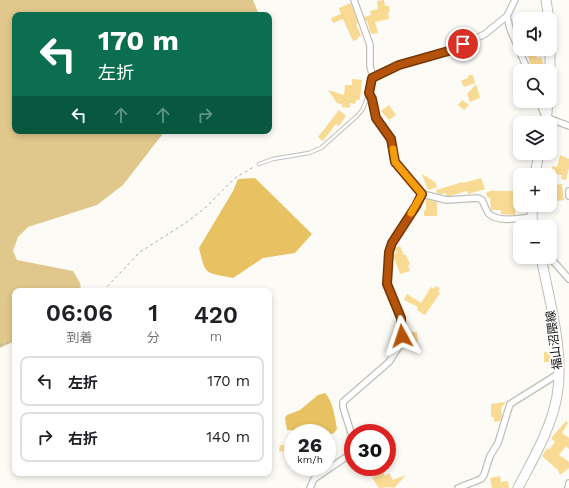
<!DOCTYPE html>
<html lang="ja">
<meta charset="utf-8">
<style>
:root{--surface:#fff;--page:#f2f2f2;--text:#202124;--muted:#757577;--line:#e0e0e0}
body{margin:0;font-family:"Work Sans","Noto Sans JP",sans-serif;background:var(--page);color:var(--text);height:100vh;display:flex;flex-direction:column;font-size:15px;white-space:nowrap}
*{box-sizing:border-box;margin:0}
p{font-size:13px;color:var(--muted)}
.icon{flex:none;width:22px;height:22px;fill:none;stroke:currentColor;stroke-width:2;stroke-linecap:round;stroke-linejoin:round}
.map{position:relative;flex:1;overflow:hidden}
.side{position:absolute;left:12px;top:288px;width:260px;height:188px;display:flex;flex-direction:column;background:var(--surface);border-radius:8px;box-shadow:0 2px 6px #0003}
.side>*{flex:none}
.hud{position:absolute;left:12px;top:12px;width:260px;height:122px;border-radius:8px;box-shadow:0 2px 6px #0003;background:#0b6e4f;color:#fff;overflow:hidden}
.fabs{position:absolute;left:513px;top:12px;display:grid;gap:8px}
.fabs a{display:grid;place-items:center;width:44px;height:44px;border-radius:8px;background:var(--surface);box-shadow:0 2px 6px #0003;font-size:20px}
.speed{position:absolute;left:284px;top:424px;display:flex;gap:8px;font-size:20px;font-weight:700;text-align:center}
.speed>*{display:grid;place-content:center;width:52px;height:52px;border-radius:50%;background:var(--surface);box-shadow:0 2px 6px #0003;line-height:1}
.speed small{font-size:10px;font-weight:400}
.speed .limit{border:6px solid #d22;background:#fff;color:#111}
.pin{position:absolute;display:grid;place-items:center;width:34px;height:34px;color:#fff;margin:-17px;border:2px solid #fff;border-radius:50%;box-shadow:0 1px 4px #0007}
.me{position:absolute;width:44px;margin:-22px;rotate:355deg;stroke-linejoin:round;filter:drop-shadow(0 0 3px #0008)}
.turn{display:flex;align-items:center;gap:14px;height:84px;padding:0 20px;font-size:18px}
.turn .icon{width:52px;height:52px;stroke-width:2.5}
.turn b{display:block;font-size:28px;line-height:34px}
.lanes{display:flex;align-items:center;height:38px;padding:0 20px;background:#0003;justify-content:center;gap:20px;direction:ltr}
.lanes .off{opacity:.35}
.eta{display:flex;justify-content:space-evenly;align-items:center;height:68px;text-align:center}
.eta b{font-size:24px;font-weight:600;line-height:28px}
ul{padding:0;list-style:none}
li{display:flex;align-items:center;gap:12px;height:50px;margin:0 8px 6px;padding:0 12px;border:2px solid var(--line);border-radius:8px}
li div{flex:1}
li b{display:block;font-size:15px}
li em{font-style:normal}
.map>svg:first-child{display:block}
.green{fill:#e0c78b}
.water{fill:#e7c162}
.building{fill:#f9da92}
.lines{fill:none;stroke-linecap:round;stroke-linejoin:round}
.service-casing{stroke:#c0bfba;stroke-width:4.5}
.minor-casing{stroke:#c0bfba;stroke-width:8}
.primary-casing{stroke:#c0bfba;stroke-width:11}
.path{stroke:#afaeaa;stroke-width:1;stroke-dasharray:3 3;stroke-linecap:butt}
.service{stroke:#fff;stroke-width:2.5}
.minor{stroke:#fff;stroke-width:5.5}
.primary{stroke:#fff;stroke-width:9}
.route-casing{stroke:#753606;stroke-width:10}
.route{stroke:#b45309;stroke-width:7}
.slow{stroke:#f59e0b;stroke-width:7}
.labels{text-anchor:middle;stroke-width:4;stroke-linejoin:round;paint-order:stroke}
.street-label{font-size:12px;fill:#10100e;stroke:#fff}
</style>
<div class="map">
<svg width="569" height="488" viewBox="0 0 569 488">
<rect width="100%" height="100%" fill="#fdfbf6"/>
<!-- green -->
<path class="green" d="M0 0H253L258 12 255 15H15V131H165L123 185 97 205 28 227 18 237 13 251 17 260 73 271 80 283 81 291H15V341L0 348Z"/>
<!-- water -->
<path class="water" d="M255 178 312 234 295 253 263 258 233 278C204 272 206 276 199 248L233 191 238 179Z
M325 393C333 401 335 418 337 429L334 433 327 436V433C321 433 316 430 310 430 302 431 295 431 287 430L285 418 287 415 300 410 318 395Z"/>
<!-- building -->
<path class="building" d="M384 0 385 6H389L390 12H388L389 19 375 22 378 33 371 34 367 21H366L364 17 371 15 370 11 378 9 377 1Z
M351 3 358 23 356 24 361 36 358 37V39L353 41 343 19 333 23 331 18 341 14 339 8Z
M535 53 537 58 541 57 544 65V71H532L528 56Z
M469 75H473L475 83 464 87 461 81 468 78Z
M352 79 362 80 360 98 359 100H356L355 104 350 103V108L341 107 343 105 337 103 328 90 344 95 345 85H352Z
M476 84 480 98 470 102 467 94Z
M520 85V101L513 97Z
M462 100 469 105 464 110 458 105Z
M389 105 396 115 389 120 381 111Z
M339 110 346 116 339 126 336 124 323 141 318 137Z
M560 155 569 159V168L566 180 561 179 562 175 551 174 552 166 557 167Z
M422 174 435 182 437 187 428 190Z
M481 178 485 189 468 194 467 191 449 196H447L446 193 441 194 437 193 436 190 463 182V183Z
M562 184 564 200 557 201V185Z
M493 190 494 191H516L515 215 501 214V210H491L490 197 488 198 486 193Z
M426 199 437 202V216H424V210L426 211Z
M400 246 404 255H406L410 264 408 265 410 271 400 274 393 255 397 252 395 248Z
M435 286 440 288 438 292 440 293 425 315 417 310 418 307 404 300 407 294 421 303 431 287 434 289Z
M408 332H417L418 342H407Z
M544 352H551V362H544Z
M506 402 501 408 502 417 500 421 494 422V417H491V404Z
M566 421 568 423 562 433 569 438V449L566 446 559 455 569 462V468L560 475 558 470 542 456 547 448 549 450 555 442 551 438Z
M288 438 293 439V453L279 451 280 445 288 446Z
M383 472 385 476 389 473 393 480 406 475 394 488 390 487 379 488 372 478Z
M500 476 501 482 508 481 509 488H492L490 478Z"/>
<g class="lines">
<!-- service casing -->
<g class="service-casing">
<path id="service" d="M259 164 273 159 309 153 321 148 357 116 363 109 369 93"/>
</g>
<!-- minor casing -->
<g class="minor-casing">
<path id="minor" d="M354 0 370 45V66L373 78 369 93 372 99 376 118 391 139 395 162 422 194
M507 16 510 29 528 71
M373 78 399 65 452 50 485 34 507 16 515 0
M539 101 544 114 548 118 569 126
M569 191V196
M544 257 554 262 569 279
M353 439 343 407V402L389 362 398 348 402 336 401 318 387 284 389 252 392 243 416 206 422 194 447 200 478 198 482 200C484 204 486 210 489 214 500 223 520 218 532 217
M310 488 314 479 352 453 353 451
M458 488 481 479 484 475 490 456 498 443 510 404 558 374
M568 488 569 483"/>
</g>
<!-- primary casing -->
<g class="primary-casing">
<path id="primary" d="M546 0 549 19
M550 71V38
M546 123 548 101
M535 175 539 153
M533 205 532 217 534 227
M518 488C533 459 551 429 557 396 565 352 549 300 541 257"/>
</g>
<!-- path -->
<path class="path" d="M103 291 140 252 187 222 205 208 235 178 255 166
M0 345 15 341"/>
<!-- service -->
<use href="#service" class="service"/>
<!-- minor -->
<use href="#minor" class="minor"/>
<!-- primary -->
<use href="#primary" class="primary"/>
</g>
<g class="lines">
<!-- route casing -->
<g class="route-casing">
<path id="route" d="M402 336 401 318 387 284 389 252 392 243 416 206 422 194 395 162 391 139 376 118 372 99 369 93 372 78 399 65 452 50 463 44"/>
</g>
<!-- route -->
<use href="#route" class="route"/>
<!-- slow -->
<path class="slow" d="M393 149 395 162 422 194 411 213"/>
</g>
<g class="labels">
<!-- street labels -->
<g class="street-label">
<text transform="translate(554 340) rotate(-97)" y="4">福山沼隈線</text>
</g>
</g>
</svg>
<div class="fabs">
<a><svg class="icon" aria-label="sound" viewBox="0 0 24 24"><path d="M4 9h4l5-4v14l-5-4H4zM17 9q2 3 0 6"/></svg></a>
<a><svg class="icon" aria-label="search" viewBox="0 0 24 24"><circle cx="10" cy="10" r="6"/><path d="M15 15l6 6"/></svg></a>
<a><svg class="icon" aria-label="layers" viewBox="0 0 24 24"><path d="M12 4l9 5-9 5-9-5zM3 14l9 5 9-5"/></svg></a>
<a>+</a>
<a>−</a>
</div>
<div class="speed"><div>26<small>km/h</small></div><div class="limit">30</div></div>
<div class="pin" style="left:463px;top:44px;background:#d93025"><svg class="icon" aria-label="arrive" viewBox="0 0 24 24"><path d="M6 21V4h12l-3 4 3 4H6"/></svg></div>
<svg class="me" style="left:402px;top:336px" viewBox="-20 -20 40 40"><path d="M0-17L14 15 0 8-14 15z" fill="#b45309" stroke="#fff" stroke-width="4"/></svg>
<div class="hud">
<div class="turn"><svg class="icon" aria-label="left" viewBox="0 0 24 24"><path d="M17 20v-9H6M10 6l-5 5 5 5"/></svg><div><b>170 m</b>左折</div></div>
<div class="lanes"><svg class="icon" aria-label="left" viewBox="0 0 24 24"><path d="M17 20v-9H6M10 6l-5 5 5 5"/></svg><svg class="icon off" aria-label="ahead" viewBox="0 0 24 24"><path d="M12 20V5M6 11l6-6 6 6"/></svg><svg class="icon off" aria-label="ahead" viewBox="0 0 24 24"><path d="M12 20V5M6 11l6-6 6 6"/></svg><svg class="icon off" aria-label="right" viewBox="0 0 24 24"><path d="M7 20v-9h11M14 6l5 5-5 5"/></svg></div>
</div>
<section class="side">
<div class="eta">
<div><b>06:06</b><p>到着</p></div>
<div><b>1</b><p>分</p></div>
<div><b>420</b><p>m</p></div>
</div>
<ul>
<li><svg class="icon" aria-label="left" viewBox="0 0 24 24"><path d="M17 20v-9H6M10 6l-5 5 5 5"/></svg><div><b>左折</b></div><em>170 m</em></li>
<li><svg class="icon" aria-label="right" viewBox="0 0 24 24"><path d="M7 20v-9h11M14 6l5 5-5 5"/></svg><div><b>右折</b></div><em>140 m</em></li>
</ul>
</section>
</div>
